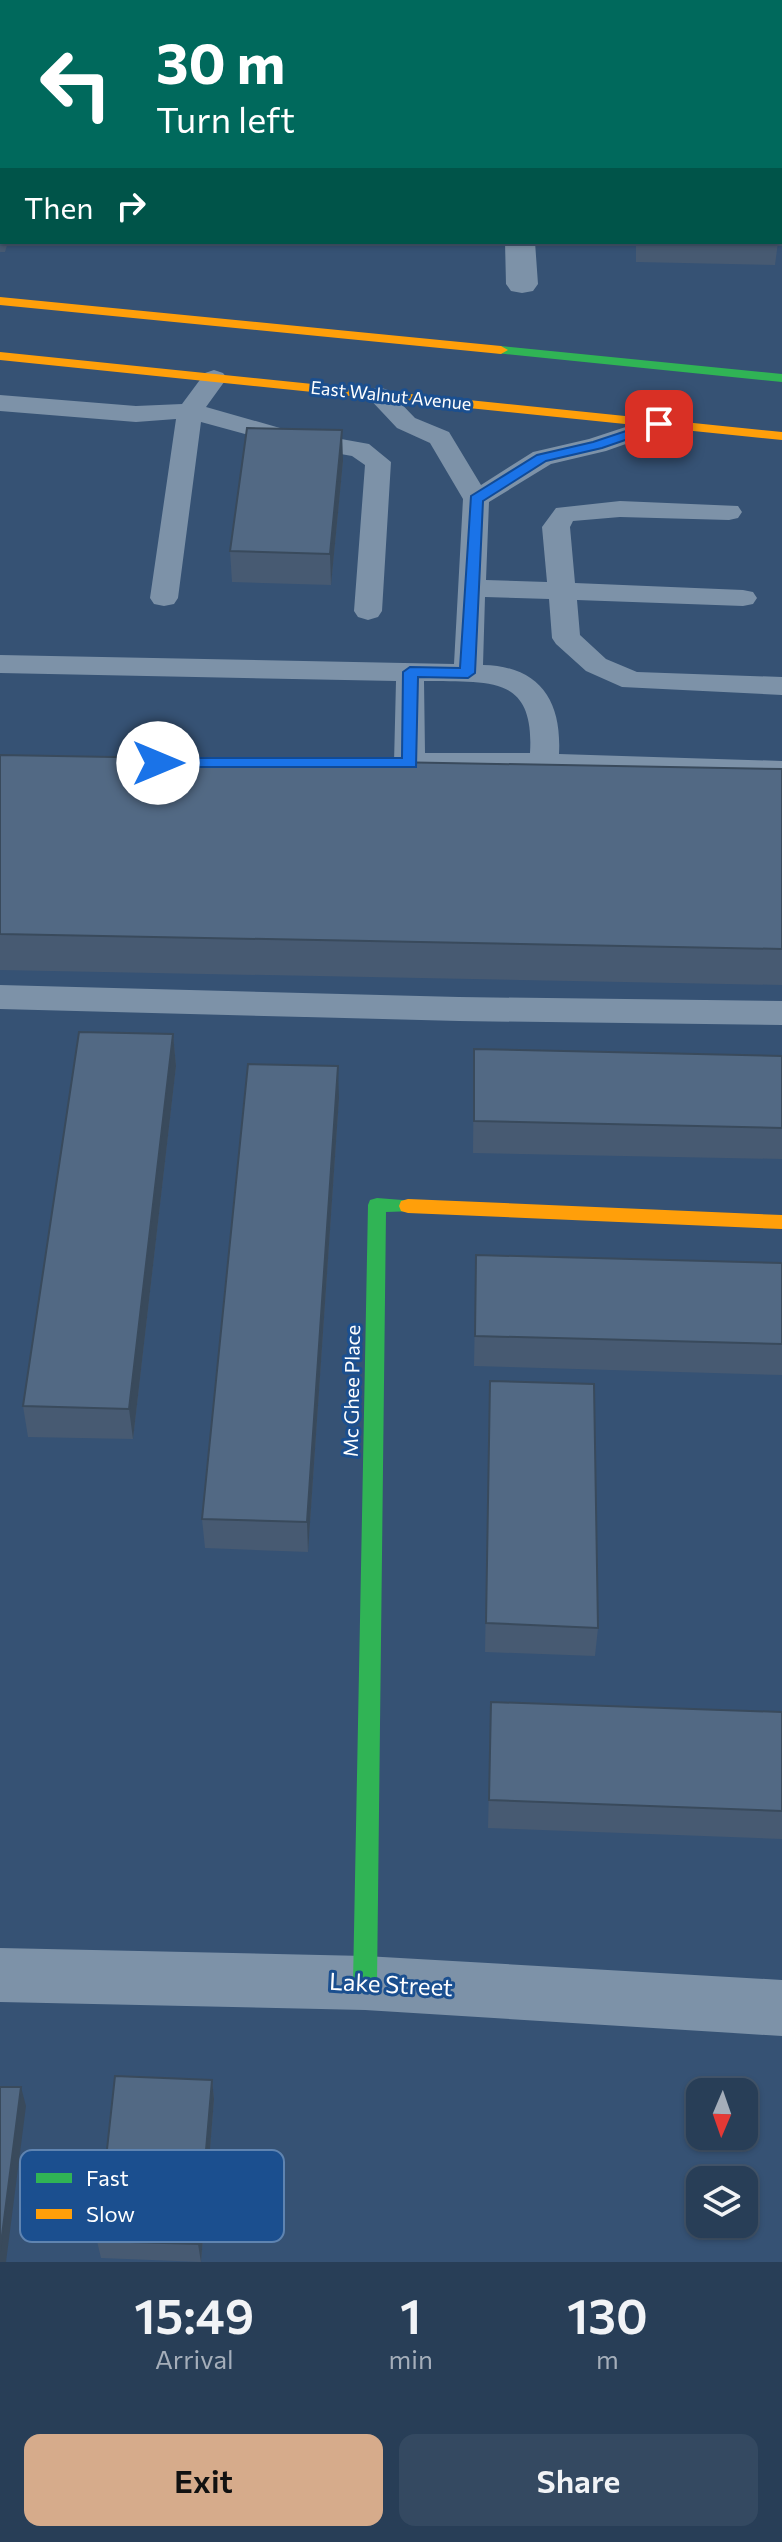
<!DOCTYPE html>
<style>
:root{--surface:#283e57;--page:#344961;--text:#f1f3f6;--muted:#a5aeba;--line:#44576d;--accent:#d6ab8b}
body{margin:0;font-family:Commissioner,sans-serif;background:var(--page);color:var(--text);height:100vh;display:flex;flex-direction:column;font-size:30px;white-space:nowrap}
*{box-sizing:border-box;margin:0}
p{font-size:26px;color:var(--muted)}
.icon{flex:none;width:44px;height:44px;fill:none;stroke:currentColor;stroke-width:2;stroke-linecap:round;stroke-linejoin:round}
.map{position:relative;height:2262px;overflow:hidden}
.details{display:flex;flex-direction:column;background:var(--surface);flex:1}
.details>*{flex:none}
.banner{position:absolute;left:0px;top:0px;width:782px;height:244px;box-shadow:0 2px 6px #0004,0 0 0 2px var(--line);background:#00695c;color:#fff;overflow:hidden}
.needle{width:52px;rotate:182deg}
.fabs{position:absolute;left:686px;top:2078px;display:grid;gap:16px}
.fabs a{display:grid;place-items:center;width:72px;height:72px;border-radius:16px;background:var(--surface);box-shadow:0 2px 6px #0004,0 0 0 2px var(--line);font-size:40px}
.pin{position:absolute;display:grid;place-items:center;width:68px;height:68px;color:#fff;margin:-34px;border-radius:16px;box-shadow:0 4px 12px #0006}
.me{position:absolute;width:88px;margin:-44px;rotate:90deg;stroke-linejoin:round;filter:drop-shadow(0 0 6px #0008)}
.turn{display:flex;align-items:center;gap:28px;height:168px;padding:0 24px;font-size:36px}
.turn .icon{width:104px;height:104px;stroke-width:2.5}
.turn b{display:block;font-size:56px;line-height:68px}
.then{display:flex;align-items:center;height:76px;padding:0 24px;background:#0003;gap:16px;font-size:30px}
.eta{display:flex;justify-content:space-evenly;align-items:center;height:136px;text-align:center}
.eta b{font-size:48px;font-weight:600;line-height:56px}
.primary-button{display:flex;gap:16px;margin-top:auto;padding:16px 24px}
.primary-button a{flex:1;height:92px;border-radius:16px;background:var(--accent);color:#111;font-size:32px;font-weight:600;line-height:92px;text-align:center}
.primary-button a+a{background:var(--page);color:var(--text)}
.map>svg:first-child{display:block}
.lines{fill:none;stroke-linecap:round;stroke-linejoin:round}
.lane{fill:#7d92a8;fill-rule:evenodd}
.street{fill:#7d92a8;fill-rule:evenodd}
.fast{fill:#30b455;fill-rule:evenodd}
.slow{fill:#ff9f0a;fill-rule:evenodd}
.wall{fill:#475a72}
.shaded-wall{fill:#394a5c}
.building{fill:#526984;stroke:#394a5c;stroke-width:2}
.route{fill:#1a73e8;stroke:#114b97;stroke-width:2}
.labels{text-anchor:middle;stroke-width:6;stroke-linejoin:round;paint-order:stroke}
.far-street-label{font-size:18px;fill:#fff;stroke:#1b4f8f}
.street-label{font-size:20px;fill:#fff;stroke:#1b4f8f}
.near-street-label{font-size:24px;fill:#fff;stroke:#1b4f8f}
.key{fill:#1b4f8f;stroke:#5f84b1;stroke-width:2}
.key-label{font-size:22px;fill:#fff}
</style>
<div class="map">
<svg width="782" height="2262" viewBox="0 0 782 2262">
<rect width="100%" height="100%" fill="#365274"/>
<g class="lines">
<!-- lane -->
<path class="lane" d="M214 370 223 373 227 378 206 407 280 428 369 444 391 462 382 611 378 617 368 620 358 617 354 611 365 465 352 456 278 443 201 422 178 598 174 604 164 606 154 604 150 598 176 419 136 422 0 411V395L136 406 182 404 205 373Z
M379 387 388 390 415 418 449 432 481 485 533 452 589 439 650 419H668L672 424 668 429 606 451 551 464 489 502 486 580 547 582 542 527 556 508 620 501 738 506 742 512 738 518 729 520 620 517 573 521 570 527 575 583 743 590 753 592 757 598 753 604 743 606 577 600 580 635 606 659 637 672 782 677V695L622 687 586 671 556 644 552 638 549 599 485 597 483 665C539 666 562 700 559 754L782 761V781L543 773H409L398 770 394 763 396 681 0 673V655L454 664 463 499 430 443 397 428 366 395 370 390ZM424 681C486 683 535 672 530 753H425Z
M0 985 459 997 782 1001V1025L459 1021 0 1009Z"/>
<!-- street -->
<path class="street" d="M499 0H527V2H499Z
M505 242H535L538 284 533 291 522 293 511 291 506 284Z
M0 1948 365 1956 782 1980V2036L365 2010 0 2002Z"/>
<!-- fast -->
<path class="fast" d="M501 346 782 374V382L496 353 494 350Z
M377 1198 415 1201 417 1206 415 1211 386 1212 377 1983 373 1991 365 1994 357 1991 353 1983 368 1205 370 1200Z"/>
<!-- slow -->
<path class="slow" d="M0 297 501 346 508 350 501 354 0 305Z
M0 352 782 432V440L0 360Z
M408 1199 782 1215V1229L408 1213 401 1211 399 1206 401 1201Z"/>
</g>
<!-- wall -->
<path class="wall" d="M27 0 114 2H27Z
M283 0H368V2H283Z
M0 145H2V192H0Z
M0 210H2V242H8L5 252H0Z
M636 242H778L775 265 636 262Z
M343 461 331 585 232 582 230 551Z
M0 755 782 769V985L0 970Z
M173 1034 176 1066 133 1439 28 1437 23 1406Z
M474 1049 782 1056V1159L473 1153Z
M339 1098 308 1552 205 1548 202 1519Z
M476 1255 782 1263V1375L474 1366Z
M490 1381 598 1628 595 1656 485 1652Z
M491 1702 782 1712V1839L488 1828Z
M212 2080 214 2099 201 2262 101 2258 97 2241Z"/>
<!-- shaded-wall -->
<path class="shaded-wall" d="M342 430 343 461 331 585 330 554Z
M173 1034 176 1066 133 1439 129 1409Z
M338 1066 339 1098 308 1552 307 1522Z
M212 2080 214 2099 201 2262 198 2244Z
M21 2087 26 2106 6 2262H0V2251Z"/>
<!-- building -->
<path class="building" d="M27 0H108V2Z
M0 145H2V169H0Z
M0 210H2V239H0Z
M247 428 342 430 330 554 230 551Z
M0 755 782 769V949L0 934Z
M79 1032 173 1034 129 1409 23 1406Z
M474 1049 782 1056V1128L474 1121Z
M248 1064 338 1066 307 1522 202 1519Z
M476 1255 782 1263V1344L475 1336Z
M490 1381 594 1384 598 1628 486 1623Z
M491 1702 782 1712V1811L489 1800Z
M115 2076 212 2080 198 2244 97 2241Z
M0 2087H21L0 2251Z"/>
<!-- route -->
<path class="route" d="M659 420 663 421V427L602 448 546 461 483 501 475 673 468 678 418 677 416 767H152V760L158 758H402L403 672 410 667 460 668 471 496 537 455 593 442Z"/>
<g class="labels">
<!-- far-street labels -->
<g class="far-street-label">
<text transform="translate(391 396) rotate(6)" y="6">East Walnut Avenue</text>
</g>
<!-- street labels -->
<g class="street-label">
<text transform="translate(352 1391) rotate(-89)" y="7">Mc Ghee Place</text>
</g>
<!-- near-street labels -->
<g class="near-street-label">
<text transform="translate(391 1985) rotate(3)" y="8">Lake Street</text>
</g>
</g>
<!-- legend -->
<rect x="20" y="2150" width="264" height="92" rx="12" class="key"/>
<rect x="36" y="2173" width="36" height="10" fill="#30b455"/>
<rect x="36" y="2209" width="36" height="10" fill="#ff9f0a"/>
<g class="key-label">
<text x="86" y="2186">Fast</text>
<text x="86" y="2222">Slow</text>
</g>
</svg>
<div class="fabs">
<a><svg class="needle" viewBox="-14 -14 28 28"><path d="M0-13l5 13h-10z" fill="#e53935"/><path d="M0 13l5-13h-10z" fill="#a5aeba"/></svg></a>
<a><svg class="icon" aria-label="layers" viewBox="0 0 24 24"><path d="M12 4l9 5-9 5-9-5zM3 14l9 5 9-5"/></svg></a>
</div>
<div class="pin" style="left:659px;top:424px;background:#d93025"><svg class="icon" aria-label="arrive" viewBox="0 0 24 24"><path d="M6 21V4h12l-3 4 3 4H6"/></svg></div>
<svg class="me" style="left:158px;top:763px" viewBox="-20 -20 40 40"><circle r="19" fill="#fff"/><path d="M0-13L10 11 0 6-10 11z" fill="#1a73e8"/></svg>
<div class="banner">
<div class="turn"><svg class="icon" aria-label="left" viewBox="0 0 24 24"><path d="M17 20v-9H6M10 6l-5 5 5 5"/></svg><div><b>30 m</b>Turn left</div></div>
<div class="then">Then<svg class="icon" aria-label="right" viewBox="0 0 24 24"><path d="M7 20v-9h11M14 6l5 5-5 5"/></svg></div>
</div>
</div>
<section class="details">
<div class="eta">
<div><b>15:49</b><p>Arrival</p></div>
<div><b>1</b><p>min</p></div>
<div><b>130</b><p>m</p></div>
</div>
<div class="primary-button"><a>Exit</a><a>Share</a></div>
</section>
